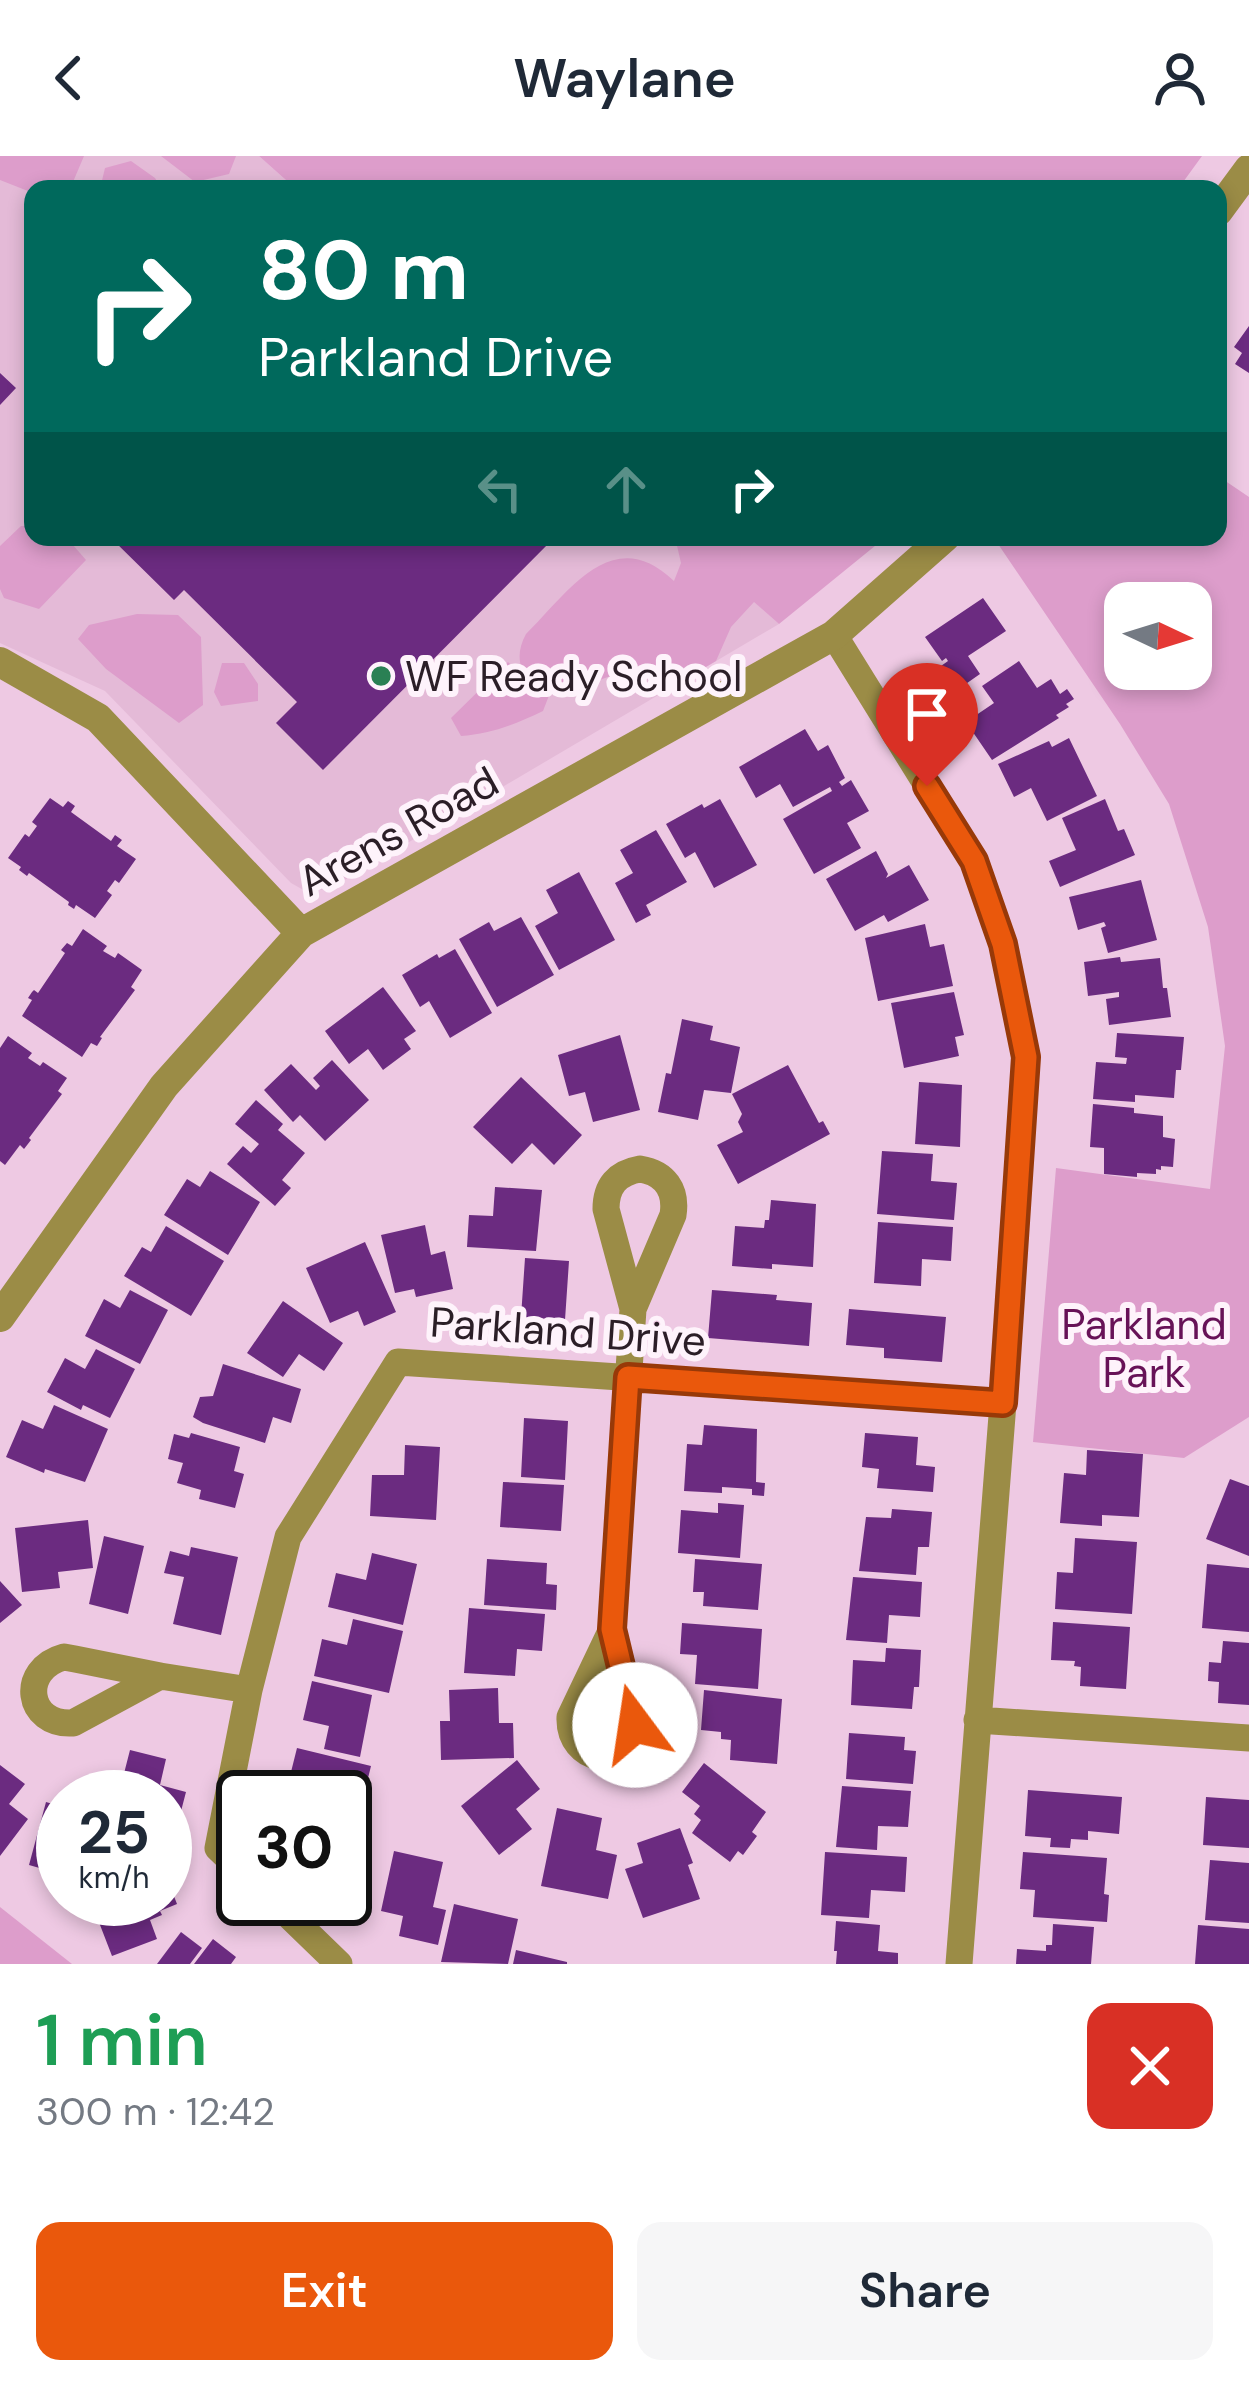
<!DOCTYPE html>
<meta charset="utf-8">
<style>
:root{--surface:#fff;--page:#f6f6f7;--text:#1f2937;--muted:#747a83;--accent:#ea580c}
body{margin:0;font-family:"DM Sans",sans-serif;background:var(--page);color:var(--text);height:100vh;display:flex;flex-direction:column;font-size:45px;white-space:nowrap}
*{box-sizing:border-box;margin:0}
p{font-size:39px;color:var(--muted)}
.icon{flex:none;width:66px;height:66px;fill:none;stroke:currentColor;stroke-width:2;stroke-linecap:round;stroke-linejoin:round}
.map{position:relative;height:1808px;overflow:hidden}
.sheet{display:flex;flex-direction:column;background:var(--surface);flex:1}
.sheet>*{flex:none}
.banner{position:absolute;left:24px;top:24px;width:1203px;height:366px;border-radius:24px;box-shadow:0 6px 18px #0003;background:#00695c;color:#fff;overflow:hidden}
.needle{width:78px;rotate:94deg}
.tools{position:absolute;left:1104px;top:426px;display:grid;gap:24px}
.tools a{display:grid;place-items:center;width:108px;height:108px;border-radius:24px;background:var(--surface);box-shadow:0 6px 18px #0003;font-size:60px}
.speed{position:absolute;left:36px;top:1614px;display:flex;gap:24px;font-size:60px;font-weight:700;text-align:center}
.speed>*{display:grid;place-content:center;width:156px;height:156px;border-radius:50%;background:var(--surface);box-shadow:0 6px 18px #0003;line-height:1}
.speed small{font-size:30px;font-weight:400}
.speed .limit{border:6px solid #111;border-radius:18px;background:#fff;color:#111}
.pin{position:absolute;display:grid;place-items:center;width:102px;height:102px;color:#fff;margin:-123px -51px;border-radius:50% 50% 50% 0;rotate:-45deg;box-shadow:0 0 12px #0007}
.pin .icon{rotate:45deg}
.me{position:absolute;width:132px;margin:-66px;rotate:346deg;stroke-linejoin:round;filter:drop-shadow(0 0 9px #0008)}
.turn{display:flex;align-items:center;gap:42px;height:252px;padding:0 36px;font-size:54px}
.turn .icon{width:156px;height:156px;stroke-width:2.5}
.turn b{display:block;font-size:84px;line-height:102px}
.lanes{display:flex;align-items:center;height:114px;padding:0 36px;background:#0003;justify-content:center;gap:60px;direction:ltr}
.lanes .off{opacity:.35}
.round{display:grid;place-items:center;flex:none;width:126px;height:126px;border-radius:24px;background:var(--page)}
.summary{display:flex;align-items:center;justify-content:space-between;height:204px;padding:0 36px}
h1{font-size:72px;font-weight:600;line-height:90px;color:#1e9e55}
.action{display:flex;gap:24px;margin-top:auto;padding:24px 36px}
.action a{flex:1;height:138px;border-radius:24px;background:var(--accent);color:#fff;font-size:48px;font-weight:600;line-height:138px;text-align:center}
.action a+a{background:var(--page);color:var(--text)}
header{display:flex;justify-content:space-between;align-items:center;height:156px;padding:0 36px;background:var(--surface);font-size:54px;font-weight:600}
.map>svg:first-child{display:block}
.built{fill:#e4bad7}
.green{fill:#dd9dcb;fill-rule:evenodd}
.building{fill:#6b2b80}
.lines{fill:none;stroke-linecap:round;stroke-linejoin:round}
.minor{stroke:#9b8c46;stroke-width:27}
.tertiary{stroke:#9b8c46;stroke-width:30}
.route-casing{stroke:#983908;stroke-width:30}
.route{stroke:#ea580c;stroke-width:21}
.poi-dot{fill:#2a8054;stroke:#fef3fb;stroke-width:4.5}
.labels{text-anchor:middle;stroke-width:12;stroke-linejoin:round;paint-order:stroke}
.poi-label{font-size:42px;fill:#2b1e27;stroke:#fef3fb;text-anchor:start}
.street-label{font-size:42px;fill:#2b1e27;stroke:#fef3fb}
.park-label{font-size:42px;fill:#671257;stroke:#fef3fb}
</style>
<header><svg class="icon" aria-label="back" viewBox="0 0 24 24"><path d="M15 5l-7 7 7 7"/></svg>Waylane<svg class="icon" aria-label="person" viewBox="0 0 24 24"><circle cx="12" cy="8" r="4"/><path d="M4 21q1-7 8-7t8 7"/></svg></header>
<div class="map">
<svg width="1249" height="1808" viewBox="0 0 1249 1808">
<rect width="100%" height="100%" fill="#eec9e3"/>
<!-- built -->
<path class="built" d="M0 0H259L296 33H33V381H682L779 468 331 732 307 736 291 727 105 535 0 487Z"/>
<!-- green -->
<path class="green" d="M0 0H84L70 33H33V37L0 24Z
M161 0H236L229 18 195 26Z
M259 0H1202L1178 33H296Z
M131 5 155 22 162 33H100L105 12Z
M1218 320 1249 341V1261L1184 1302 1033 1286 1056 1012 1210 1033 1225 890 1208 771 1169 648 1120 568 998 388 1004 381H1218ZM1125 447H1191V513H1125Z
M21 370H33V381H66L86 404 39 453 4 442 0 433V390Z
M675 381H886L779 468 754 446 731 471 716 505 663 536 646 507 564 537H550L543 555C516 568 491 578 461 580L451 562 508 506 530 527C518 512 516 496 526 478 569 435 613 366 674 425L681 407Z
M137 458 178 459 201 481 203 549 179 567 106 513 78 483 89 469Z
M222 507H244L258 528V545L221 550 214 536Z
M0 1751 72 1808H0Z"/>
<!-- building -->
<path class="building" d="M1249 170V217L1235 208 1242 197 1234 191Z
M0 217 16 232 0 249Z
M110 381H555L323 614 276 567 297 546 184 434 174 444Z
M983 442 1006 475 968 500 980 518 950 539 934 515 948 505 946 502 942 505 925 481Z
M1019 505 1037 532 1051 523 1060 538 1067 533 1074 543 1066 548 1069 551 1056 559 1059 562 992 604 966 566 994 547 982 530Z
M805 573 818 595 828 589 845 622 839 626 842 630 851 624 869 655 847 667 861 692 814 718 783 663 832 635 830 631 793 651 780 628 756 642 739 611Z
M1069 582 1097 640 1047 665 1031 632 1014 641 998 608 1049 585 1052 591Z
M50 642 63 651 68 645 75 650 71 656 111 685 115 679 122 684 117 690 136 703 119 727 115 724 107 735 112 739 95 762 76 749 74 753 68 749 69 746 29 717 27 720 19 714 21 711 8 702 25 678 29 681 37 670 32 666Z
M720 643 757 709 714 732 695 696 685 702 666 668 702 648 704 652Z
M1105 643 1118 675 1124 673 1135 699 1060 731 1049 705 1076 694 1062 662Z
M656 674 687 726 646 749 651 759 636 767 615 727 633 717 620 694Z
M876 695 888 718 886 722 909 709 929 744 888 766 884 759 855 775 826 723Z
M579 716 615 784 559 814 535 770 558 757 546 734Z
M1141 724 1157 784 1108 797 1101 772 1106 770 1104 766 1078 774 1069 741Z
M521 761 554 819 497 851 459 783 489 766 494 775Z
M925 768 930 791 944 788 953 830 878 845 865 782Z
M83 773 107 790 103 795 115 802 118 797 142 814 131 831 135 834 100 881 102 882 97 890 91 887 82 901 22 860 32 844 28 842 32 836 34 834 38 837 65 797 61 794 67 787 72 790Z
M455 793 492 857 450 882 429 845 420 851 402 819 437 798 439 802Z
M1120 801 1121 806 1160 802 1163 832H1167L1171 861 1109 869 1106 843 1119 841V836L1088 840 1084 806Z
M383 831 416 875 404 883 411 893 383 914 368 893 349 908 325 875Z
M954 836 964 879 955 881 959 900 904 912 891 847Z
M682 863 713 870 710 884 740 891 731 937 704 934 698 964 658 956 666 917 671 918Z
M1117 877 1184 881 1181 914H1176L1174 942 1135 939V946L1093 943 1096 906 1126 908 1127 902 1115 901Z
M620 879 640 954 593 966 585 936 569 940 558 899Z
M8 880 32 897 28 902 40 910 43 906 67 922 58 935 62 938 29 982 31 984 24 993 20 989 5 1009 0 1005V892Z
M332 904 369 944 325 985 300 959 293 966 264 934 291 908 316 934 320 930 313 922Z
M788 909 819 967 823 965 830 978 738 1028 717 989 743 976 738 966 742 958 732 938Z
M521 921 582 979 554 1009 532 987 512 1008 473 971Z
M919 926 962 929 960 991 915 988Z
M256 944 283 968 278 974 305 997 282 1024 291 1032 275 1050 227 1008 243 990 251 997 259 988 235 968Z
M1093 948 1134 952V957L1163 960V981L1175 983 1173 1011 1161 1010V1014L1156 1013V1018L1137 1017V1021L1104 1018V992L1090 991Z
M882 995 933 998 931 1025 957 1027 954 1064 877 1058Z
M210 1015 260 1046 228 1099 164 1059 187 1023 200 1031Z
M495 1031 542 1034 536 1095 467 1091 469 1059 493 1060Z
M771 1044 816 1048 813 1111 772 1108V1113L732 1110 735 1070 764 1072 765 1064H769Z
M878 1066 953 1071 951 1105 922 1103 921 1130 874 1127Z
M425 1069 431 1099 445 1095 453 1133 416 1141 414 1133 395 1137 381 1079Z
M166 1070 224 1105 191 1160 124 1120 142 1091 151 1096Z
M365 1086 396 1156 364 1170 358 1155 330 1167 306 1112Z
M525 1102 569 1105 565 1164 521 1161Z
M130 1134 168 1154 140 1208 85 1180 104 1143 120 1152Z
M712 1134 777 1139 776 1144 812 1147 809 1190 708 1182Z
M283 1145 343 1187 324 1215 299 1198 283 1221 247 1197Z
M849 1153 946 1161 942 1206 884 1202V1192L846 1189Z
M96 1193 135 1213 110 1262 83 1249 81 1254 47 1236 65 1202 85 1213Z
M223 1208 301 1233 291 1267 273 1261 265 1287 203 1267 193 1261 200 1241 213 1240Z
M54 1249 108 1273 85 1326 45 1313 44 1317 6 1301 22 1264 43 1273Z
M524 1262 568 1265 565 1324 521 1321Z
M704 1269 757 1273 756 1326 765 1327 764 1340 752 1339V1333L722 1331V1337L684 1335 687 1288 702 1289Z
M191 1277 240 1291 234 1315 244 1318 235 1352 199 1343 201 1334 177 1327 183 1307 168 1303 174 1278 189 1282Z
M865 1277 918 1281 916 1309 935 1311 933 1336 877 1332 879 1313 862 1311Z
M405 1289 440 1291 436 1364 370 1360 372 1319H404Z
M1087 1294 1143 1298 1139 1361 1102 1359V1370L1060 1367 1064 1317 1086 1319Z
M1230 1323 1249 1330V1400L1206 1383Z
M503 1326 564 1329 561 1375 500 1371Z
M718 1347 744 1349 740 1402 678 1397 681 1354 718 1357Z
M892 1353 932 1356 929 1391H918L916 1419 859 1415 866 1361 891 1362Z
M88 1364 93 1412 58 1416 60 1432 22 1436 15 1372Z
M104 1380 144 1390 128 1458 89 1448Z
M1075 1382 1137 1386 1132 1458 1055 1453 1057 1416 1073 1417Z
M191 1391 238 1401 221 1479 173 1468 184 1421 164 1417 170 1395 189 1400Z
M372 1397 417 1408 403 1469 328 1451 336 1417 366 1424Z
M487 1403 547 1407 546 1428 557 1429 556 1454 484 1449Z
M695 1403 762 1408 758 1454 703 1450 704 1436H693Z
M1207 1408 1249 1412V1476L1202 1472Z
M853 1421 922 1426 920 1461 889 1459 887 1487 846 1484Z
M0 1425 22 1449 0 1467Z
M469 1452 545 1458 542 1495 517 1493 515 1520 464 1517Z
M353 1463 403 1475 389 1537 314 1520 322 1483 347 1489Z
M1053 1466 1130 1471 1126 1533 1080 1530 1081 1511 1074 1510 1075 1505 1051 1504Z
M682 1467 762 1473 758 1533 695 1528 697 1499 680 1498Z
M1223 1485 1249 1487V1549L1218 1547 1219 1526 1208 1525 1209 1506 1221 1507Z
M886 1492 921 1494 919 1531H914L912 1553 851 1549 853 1504 885 1506Z
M312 1525 372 1539 360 1601 324 1593 329 1570 303 1564Z
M498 1532 499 1567H513L514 1602 441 1604 440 1565H450L449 1534Z
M704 1534 782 1543 777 1608 730 1604 731 1584 721 1583V1576L701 1574Z
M849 1577 905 1581 904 1594 916 1595 913 1628 846 1623Z
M297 1592 371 1610 356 1671 345 1669V1641H312L313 1634 288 1628Z
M130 1594 166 1603 160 1629 186 1636 174 1682H171L166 1698 165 1641H118Z
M517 1604 540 1633 516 1653 532 1673 499 1699 461 1650Z
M704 1607 766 1656 752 1676 757 1680 743 1699 738 1695 730 1706 692 1677 701 1664 694 1658 700 1650 682 1636Z
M0 1609 25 1628 9 1648 28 1663 0 1700Z
M78 1628 113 1637 112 1641H75Z
M842 1630 911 1635 908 1671 878 1670 877 1694 836 1691Z
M1028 1634 1122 1641 1119 1678 1088 1675V1684L1071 1683 1070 1692 1050 1691 1051 1682 1025 1680Z
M1206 1641 1249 1644V1692L1203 1689Z
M46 1646 63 1651V1706L61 1705 57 1717 29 1709Z
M557 1652 602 1662 596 1694 617 1699 608 1743 541 1730Z
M680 1672 693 1707 688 1709 700 1743 643 1762 625 1713 643 1707 637 1687Z
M345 1675 357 1678 350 1705 365 1708 361 1727 351 1724 350 1728 345 1727Z
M394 1695 443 1706 433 1751 446 1754 438 1789 399 1780 403 1760 381 1755Z
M825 1696 907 1701 905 1736 871 1734 869 1762 821 1759Z
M1023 1696 1107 1702 1104 1738 1109 1739 1107 1766 1033 1761 1035 1734 1020 1733Z
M1210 1704 1249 1707V1767L1205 1764Z
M165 1717 177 1748 160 1755 162 1759 150 1764 157 1783 112 1800 90 1743H165Z
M454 1748 518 1763 508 1808 441 1806Z
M836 1765 880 1769 878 1795 898 1797V1808H836L837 1795H834Z
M1053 1768 1094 1771 1091 1808H1016L1017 1793 1046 1795V1789H1052Z
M1198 1769 1249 1773V1808H1195Z
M181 1776 202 1792 190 1808H157Z
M213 1783 236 1801 231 1808H194Z
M516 1794 567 1806V1808H513Z"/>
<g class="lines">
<!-- minor -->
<path class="minor" d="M834 479 974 705 1003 788 1026 901 1003 1247 959 1808
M640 1013C665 1017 677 1034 673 1059L633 1153 606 1053C606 1030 617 1017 640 1013Z
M612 1473 633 1153
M612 1473C617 1493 637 1557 634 1574 628 1616 568 1607 570 1561Z
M64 1501 75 1503 160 1520 73 1567C26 1570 19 1513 64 1501Z
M160 1520 249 1534
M977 1564 1249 1582
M243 1716 218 1692 249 1534 288 1381 398 1206 1003 1247
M272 1743 339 1808"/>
<!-- tertiary -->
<path class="tertiary" d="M1218 55 1249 13
M0 506 98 562 301 777
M0 1161 164 930 301 777 834 479 945 381"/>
</g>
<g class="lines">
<!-- route casing -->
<g class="route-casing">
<path id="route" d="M635 1569 612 1473 628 1221 1003 1247 1026 901 1003 788 974 705 927 630"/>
</g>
<!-- route -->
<use href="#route" class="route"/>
</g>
<!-- markers -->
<circle class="poi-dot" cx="381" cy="520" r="12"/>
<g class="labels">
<!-- poi labels -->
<g class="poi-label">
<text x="405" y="535">WF Ready School</text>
</g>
<!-- street labels -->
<g class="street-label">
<text transform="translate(398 675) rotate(-29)" y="15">Arens Road</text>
<text transform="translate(568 1175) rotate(4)" y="15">Parkland Drive</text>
</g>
<!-- park labels -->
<g class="park-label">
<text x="1144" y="1183">Parkland<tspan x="1144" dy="48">Park</tspan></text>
</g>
</g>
</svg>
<div class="tools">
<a><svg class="needle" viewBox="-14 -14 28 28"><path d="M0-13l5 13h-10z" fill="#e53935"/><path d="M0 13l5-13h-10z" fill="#747a83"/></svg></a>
</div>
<div class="speed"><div>25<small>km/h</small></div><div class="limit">30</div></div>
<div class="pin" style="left:927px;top:630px;background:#d93025"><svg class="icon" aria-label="arrive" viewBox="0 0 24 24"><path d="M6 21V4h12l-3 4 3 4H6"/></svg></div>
<svg class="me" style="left:635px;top:1569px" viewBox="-20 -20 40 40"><circle r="19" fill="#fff"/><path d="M0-13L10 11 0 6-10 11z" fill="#ea580c"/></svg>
<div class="banner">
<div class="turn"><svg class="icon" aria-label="right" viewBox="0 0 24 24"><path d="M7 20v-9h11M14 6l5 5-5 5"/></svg><div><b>80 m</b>Parkland Drive</div></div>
<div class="lanes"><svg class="icon off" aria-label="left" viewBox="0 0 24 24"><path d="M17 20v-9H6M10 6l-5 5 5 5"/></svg><svg class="icon off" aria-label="ahead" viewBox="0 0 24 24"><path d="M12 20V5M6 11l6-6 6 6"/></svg><svg class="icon" aria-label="right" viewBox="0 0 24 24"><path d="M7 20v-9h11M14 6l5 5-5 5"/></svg></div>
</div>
</div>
<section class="sheet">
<div class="summary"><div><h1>1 min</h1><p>300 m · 12:42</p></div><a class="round" style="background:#d93025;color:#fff"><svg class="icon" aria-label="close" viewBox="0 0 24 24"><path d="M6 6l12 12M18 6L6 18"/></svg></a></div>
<div class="action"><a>Exit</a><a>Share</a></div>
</section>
